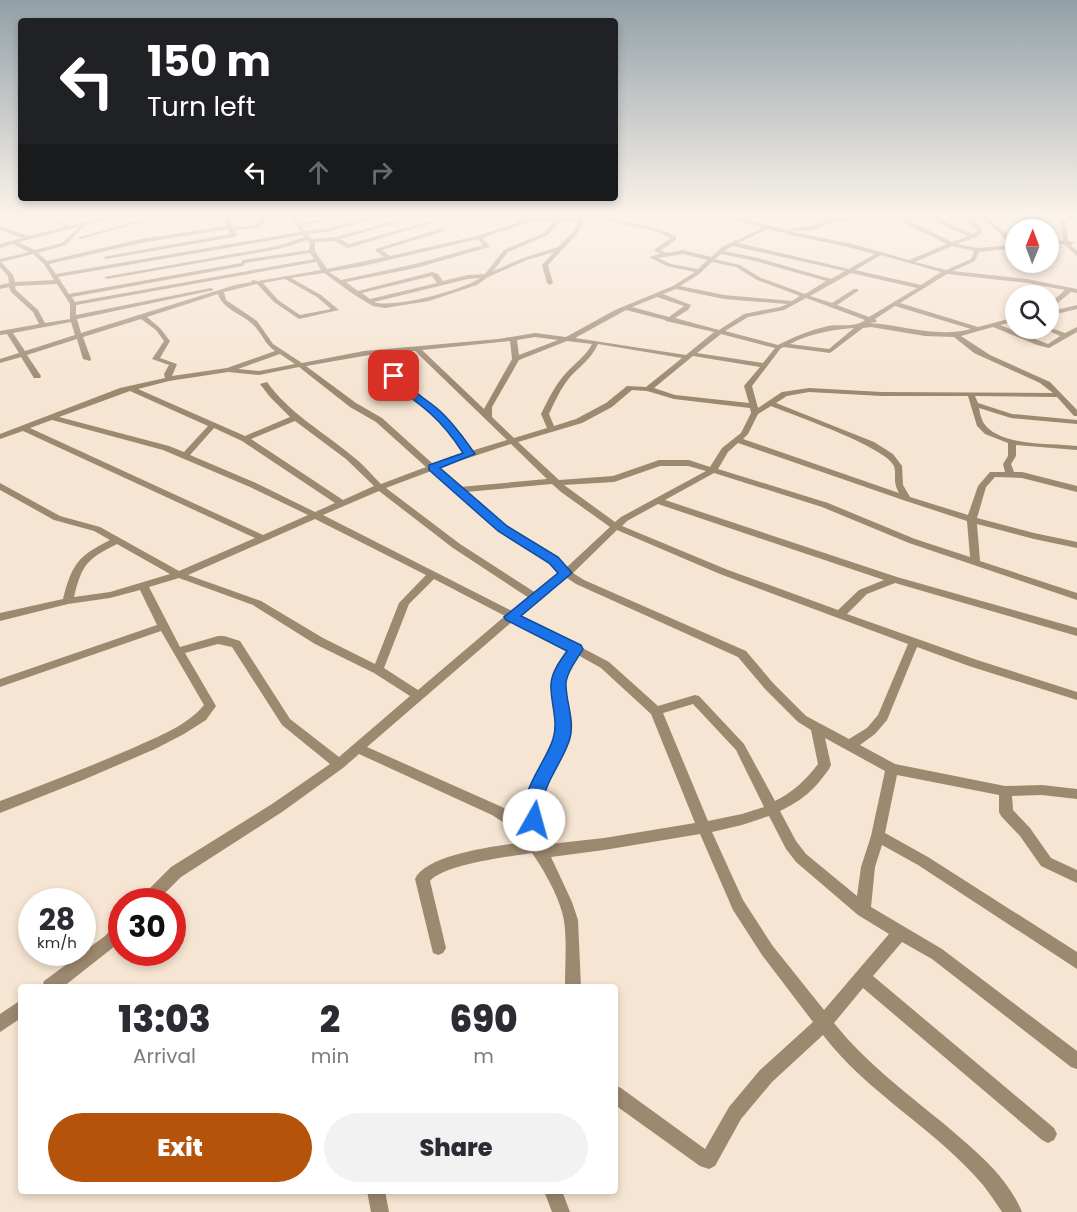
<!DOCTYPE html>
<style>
:root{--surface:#fff;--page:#f2f2f3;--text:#2b2b33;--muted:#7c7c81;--accent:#b45309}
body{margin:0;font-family:Poppins,sans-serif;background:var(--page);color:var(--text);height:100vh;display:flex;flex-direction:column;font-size:22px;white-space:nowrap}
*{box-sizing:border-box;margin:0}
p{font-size:20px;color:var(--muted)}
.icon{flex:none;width:33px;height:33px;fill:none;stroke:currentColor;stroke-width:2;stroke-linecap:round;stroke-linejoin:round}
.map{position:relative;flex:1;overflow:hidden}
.details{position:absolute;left:18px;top:984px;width:600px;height:210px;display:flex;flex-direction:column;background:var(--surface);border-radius:6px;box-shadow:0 3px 9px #0003}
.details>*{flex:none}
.banner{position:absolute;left:18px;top:18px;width:600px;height:183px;border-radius:6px;box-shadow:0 3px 9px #0003;background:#202124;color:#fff;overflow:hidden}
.needle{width:39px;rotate:1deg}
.controls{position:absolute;left:1005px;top:219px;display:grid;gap:12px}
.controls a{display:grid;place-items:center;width:54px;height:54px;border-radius:50%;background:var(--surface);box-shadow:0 3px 9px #0003;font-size:30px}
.speed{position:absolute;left:18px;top:888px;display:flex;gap:12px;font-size:30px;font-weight:700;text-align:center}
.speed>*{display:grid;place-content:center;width:78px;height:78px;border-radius:50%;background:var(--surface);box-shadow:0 3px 9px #0003;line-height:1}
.speed small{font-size:15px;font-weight:400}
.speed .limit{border:9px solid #d22;background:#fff;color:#111}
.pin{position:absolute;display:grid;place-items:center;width:51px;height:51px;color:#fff;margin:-26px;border-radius:12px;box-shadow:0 3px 9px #0006}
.me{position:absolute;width:66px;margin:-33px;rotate:7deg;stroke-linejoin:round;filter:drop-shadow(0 0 4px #0008)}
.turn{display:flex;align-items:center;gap:21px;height:126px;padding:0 30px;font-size:27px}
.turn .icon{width:78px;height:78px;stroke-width:2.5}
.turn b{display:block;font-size:42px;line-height:51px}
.lanes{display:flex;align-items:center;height:57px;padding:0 30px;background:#0003;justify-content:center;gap:30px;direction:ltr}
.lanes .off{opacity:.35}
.eta{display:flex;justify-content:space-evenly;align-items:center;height:102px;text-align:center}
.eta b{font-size:36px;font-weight:800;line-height:42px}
.button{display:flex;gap:12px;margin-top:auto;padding:12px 30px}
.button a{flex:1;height:69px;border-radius:36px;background:var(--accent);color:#fff;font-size:24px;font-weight:800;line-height:69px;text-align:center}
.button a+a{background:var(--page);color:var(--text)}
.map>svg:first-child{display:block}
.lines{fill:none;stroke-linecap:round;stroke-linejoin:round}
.minor{fill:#9d8870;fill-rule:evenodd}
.route{fill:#1a73e8;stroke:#114b97;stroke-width:1.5}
</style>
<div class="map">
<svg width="1077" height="1212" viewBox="0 0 1077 1212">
<rect width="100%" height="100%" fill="#f6e5d2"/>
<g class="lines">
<!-- minor -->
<path class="minor" d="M41 215H46L70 226 118 215H125L85 225 66 245 38 253 47 261 141 239 227 226 224 215H262L267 220 258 228 234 230 237 235 234 237 106 259 103 257 230 234 228 229 141 243 49 264 56 274 300 232 290 215H294L300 223 340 215H348L301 226 305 231 327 228 382 215H389L327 232 307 234 312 239 335 237 417 215H424L340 239 349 244 452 215H459L348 248 334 241 315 242V251L327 269 384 257 376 251V249L442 228 444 231 382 250 390 256 477 236 519 222 502 215H507L524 221 526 218H558L559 215H563L564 218 581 217 587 215H595L659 229 676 236V240L661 250 666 253 683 250 711 257 722 247 763 228 721 216V215H727L797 233 852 244 909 260 947 244 912 227 895 215H900L904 217 934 215 951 225 973 234 976 232V229L958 215H964L981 227 982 233 976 237 957 244 978 248 1012 245 980 215H985L1016 242V248L979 252 975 261 953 271 1027 279 1077 289V293L1071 292 1048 311V305L1065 290 1027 283 947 274 900 303 978 327 1016 317V321L1000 325 1048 344 1060 336 1043 328H1048V327L1065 333 1077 327V332L1049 348 1037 345 993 327 961 336 990 355 1050 382 1077 410V416H1074L1057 397 975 396 978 403 1012 414 1077 420V424L1011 418 979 408C980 413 981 418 983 422 998 447 1052 443 1077 446V450L1016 445V456L1011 464 1014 472H1022L1077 486V492L1022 478 995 477 986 487 977 518 1034 533 1077 542V548L1034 539 977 524 980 561 1077 593V600L909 543 822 507 714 473 665 500 897 577 1077 628V636L895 583 867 594 847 614 977 660 1077 692V700L969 666 917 647 887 720 875 734 860 745 895 764 1005 786 1042 785 1077 789V799L1042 795 1012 796 1013 810 1030 828 1051 858 1077 870V883L1041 866 1020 836 1001 816 999 812V795L897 775 885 833 928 857 1077 952V969L918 865 882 845 875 867 871 907 942 949 1077 1051V1069L1071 1067 932 959 902 942 873 976 1054 1128 1057 1134 1054 1140 1048 1143 1042 1140 863 988 834 1023C865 1062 905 1092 943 1123 972 1148 1007 1175 1022 1212H1002C996 1203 990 1194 983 1185 936 1129 868 1094 823 1035L772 1082 741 1119 715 1166 709 1169 700 1166 615 1105V1085L621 1088 705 1149 729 1107 760 1070 813 1022 762 955 733 910 700 834 604 850 551 857 572 902 578 920 581 987H565C565 965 567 942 564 921 561 900 544 870 532 853 508 857 445 864 430 881L446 948 443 953 438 955 433 953 415 879C426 854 498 846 524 842L515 830 492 815 359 754 343 768 282 812 181 877 156 902H139L141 897 171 867 272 804 330 764 282 725 232 647 218 644 185 653 216 706 206 720 184 734 155 749 83 780 0 813V801C45 784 89 767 133 748 157 737 187 726 204 705L161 631 0 687V679L157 625 140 590 110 598 68 604 0 621V613L63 599C72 564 78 556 110 540L94 531 54 520 0 490V483L60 516 100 527 179 571 255 538 23 431 0 439V434L120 388 165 378 164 374 169 365 152 359 164 341 156 330 141 319 83 337 91 359 90 361 83 359 77 339 27 355 41 376 40 378H34L21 357 0 363V359L19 353 7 334 0 335V331L39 324 33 312 11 292 9 287 0 289V285L9 283 8 276 0 267V259L29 252 13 244 0 248V244L22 238 0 230V226L28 236 65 227ZM258 215 261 220 255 226 233 227 230 218ZM591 217 655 231 671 238 655 249V251L660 254 649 257 667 266 695 272 673 286 615 310 566 337 535 333 498 339 364 351 302 363 273 344 257 321 226 300 224 292 257 284 274 302 299 319 339 310 321 295 291 278 324 273 353 294 373 306 385 308 429 301 477 285 488 277 527 260 554 252 542 265 547 283 550 285 553 283 548 265 577 234 584 220ZM933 219 947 227 968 236 952 242 908 220ZM532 221H555L544 233 504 250 485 274 468 275 443 281 438 274 432 272 358 291 346 282 416 268 489 247 490 246 482 238ZM561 221H579L573 232 558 247 523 258 493 271 508 252 548 235ZM79 227 62 243 35 250 18 242ZM768 229C804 239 840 244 875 254L849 269 738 243ZM302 235 304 237 278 246 104 277 107 279 279 249 307 240 310 243 309 250 243 260 241 263 69 294 58 277ZM478 239 483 245 415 264 341 280 329 272 363 266ZM733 246 845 271 831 279 758 258 724 251ZM952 246 974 251 971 259 946 270 915 262ZM310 253 314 259 75 302 72 297 243 266 245 263ZM33 254 44 264 54 280 15 282 13 275 1 262ZM683 254 707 260 698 269 671 264 658 258ZM721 254 755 261 826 281 805 294 761 278 740 265 715 259ZM881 255 941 272 921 285 855 270ZM316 262 321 270 258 281 252 280 251 282 235 285 81 333 77 319 214 290 211 288 76 315V305ZM712 262 736 267 757 280 800 296 792 301 724 295 680 286 698 275ZM851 273 917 288 869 317 837 305 858 291V289H854L832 303 810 296ZM432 276 437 283 370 299 362 293ZM480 278C463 290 393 309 374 302L468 279ZM285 279 317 297 331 309 300 315 278 300 263 283ZM57 284 70 304V319L45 323 38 310 16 290 15 286ZM676 289 724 299 787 304 780 307 744 314 719 330 675 318 688 310 691 305 663 294ZM218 294C222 308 239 313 250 322 261 330 264 344 275 351L227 368 172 376 177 364 160 358 170 341 160 328 147 317ZM657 297 684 306 669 317 632 307ZM806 298 865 320C855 328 840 324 828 326 810 330 794 337 778 345L725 331 748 317 784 310ZM895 306 971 329C936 338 904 325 869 323L876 322 877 321 875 319ZM626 310 665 320 666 321 714 332 686 355 575 338ZM71 322 75 335 25 351 13 333ZM871 327 925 336 954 337 974 353 1040 383 1053 393 882 392 809 388 782 392 758 408 752 386 781 348 784 347 830 353 863 328ZM854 328 829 349 790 344C810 333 832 330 854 328ZM721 334 775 348 763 363 697 353ZM535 337 558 340 519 355 517 340ZM510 341 512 359 484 409 422 350ZM567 341 592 344C586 356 575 363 566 373 555 385 548 400 541 414L547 428 514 438 492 417V407L519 360ZM598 344 682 358 646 387 627 386 606 403 576 419 554 426 549 414C555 401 561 388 570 377 580 366 592 358 598 344ZM415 351 507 440 471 451 463 436 438 410 402 382 382 354ZM280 354 295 364 259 371 238 369ZM375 354 396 386 432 414 457 439 464 453 433 464 382 418 356 403 306 366ZM693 356 760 367 744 386 749 403 675 395 654 388ZM299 367 350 407 376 422 426 467 381 484C371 474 362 463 351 455 322 431 289 413 267 382L260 384 270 397 290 417 245 436 138 389 169 381 228 372 259 375ZM632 390 647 391 674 399 750 408 751 413 741 433 722 448 710 467 689 460H659L613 476 559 480 518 442 582 423 612 407ZM130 391 208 426 184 452 169 446 59 417ZM809 392 882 396H968L977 426 985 434 1008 443V456L1003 464 1005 472H990L978 486 968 515 910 497 903 485 902 466 893 454 874 442 776 403 787 396ZM771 406C793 415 886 447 894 466 897 476 892 480 899 493L743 439 748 434 758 414ZM52 420 163 450 250 487 308 515 263 535 30 428ZM295 421 346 459 374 486 343 500 251 439ZM214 428 242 441 335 503 315 512 256 483 190 455ZM738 443 903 500 967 521 970 557 915 539 828 503 718 469 728 452ZM511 444 547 479 460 487 438 468ZM660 466H688L706 471 621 517 615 522 564 485 614 482ZM431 471 500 530 551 562 560 573 536 593 460 544 386 488ZM552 484 561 492 610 527 567 567 557 558 506 526 466 492ZM379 491 453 548 529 598 512 611 323 515ZM658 504 884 580 859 590 838 610 728 570 622 526 627 521ZM315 519 426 575 399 603 375 664 323 638 261 601 188 575ZM617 530 720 574 908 644 878 715 867 728 849 739 806 716 773 683 746 651 584 580 573 573ZM117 544 170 574 110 592 74 597C82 564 87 559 117 544ZM179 578 253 605 315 644 374 673 410 696 339 757 290 719 240 641 224 636H218L180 647 149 587ZM567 578 576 584 738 657 765 689 798 722 811 730 818 764C806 780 793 792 775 801L744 744 699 696 695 695 658 706 609 662 520 615ZM434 579 505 616 418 690 384 668 409 604ZM513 621 569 650C542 685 563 699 556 735 549 776 517 782 532 832L525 822 502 807 367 747ZM578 655 601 668 651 714 695 823 604 838 550 844C546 831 540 818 541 804 543 778 564 760 568 735 574 703 554 686 578 655ZM693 704 736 750 764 807 742 814 708 821 663 713ZM825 738 885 771 871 836 861 867 857 896 806 854 796 841 780 811C803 800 815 789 829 769L831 765ZM769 816 786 849 796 862 858 915 889 934 824 1010 772 945 743 900 712 832 742 825Z
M151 215H156L159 217 81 239 76 238 152 217Z
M670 215H677L691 220 686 221Z
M872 215H883L830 223 813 230 790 231 787 229 812 226 829 220Z
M1074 215H1077V217L1066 223 1068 241 1075 243 1071 245 1077 251V256L1064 244 1048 243V239L1063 241 1060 222Z
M1077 305V309L1048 316V312Z
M122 921V939L115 946 63 987H42L44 981 105 936 117 923Z
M21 1000V1018L0 1032V1014Z
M367 1191H385L389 1212H371Z
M544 1191H562L570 1212H552Z"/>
</g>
<!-- sky -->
<linearGradient id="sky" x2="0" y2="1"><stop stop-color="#92a0a7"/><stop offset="0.56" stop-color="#fbf3eb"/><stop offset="1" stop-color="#fbf3eb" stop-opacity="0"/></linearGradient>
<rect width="1077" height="384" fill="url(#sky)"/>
<!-- route -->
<path class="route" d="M390 374H397C408 390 426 398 440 411 454 424 464 438 475 454L440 468 507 526 558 557 572 573 521 616 581 645 583 649C577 660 568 669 566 682 565 700 575 719 570 738 564 760 546 779 543 802 542 811 544 817 541 825L534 827 528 825C514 796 545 765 553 739 559 721 550 702 551 684 552 671 560 661 567 651L506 620 504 617 558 573 549 563 498 531 429 470V465L463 453C454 439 445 427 432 415 418 401 400 393 389 376Z"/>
</svg>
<div class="controls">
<a><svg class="needle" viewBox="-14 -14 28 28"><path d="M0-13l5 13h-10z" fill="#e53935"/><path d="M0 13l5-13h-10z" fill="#7c7c81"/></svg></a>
<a><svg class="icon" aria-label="search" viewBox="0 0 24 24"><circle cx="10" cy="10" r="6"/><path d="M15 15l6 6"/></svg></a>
</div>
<div class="speed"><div>28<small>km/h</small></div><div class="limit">30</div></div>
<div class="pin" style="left:394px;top:376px;background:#d93025"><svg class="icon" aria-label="arrive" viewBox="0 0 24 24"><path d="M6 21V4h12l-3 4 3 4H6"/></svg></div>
<svg class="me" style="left:534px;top:820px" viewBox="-20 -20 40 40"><circle r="19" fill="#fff"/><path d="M0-13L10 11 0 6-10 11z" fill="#1a73e8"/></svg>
<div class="banner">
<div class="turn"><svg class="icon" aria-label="left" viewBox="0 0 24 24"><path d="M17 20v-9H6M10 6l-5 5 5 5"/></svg><div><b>150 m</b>Turn left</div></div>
<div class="lanes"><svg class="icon" aria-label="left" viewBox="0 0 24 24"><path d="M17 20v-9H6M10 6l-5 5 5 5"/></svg><svg class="icon off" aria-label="ahead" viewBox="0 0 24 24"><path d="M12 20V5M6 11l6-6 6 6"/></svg><svg class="icon off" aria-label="right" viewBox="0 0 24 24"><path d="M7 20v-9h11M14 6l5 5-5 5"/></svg></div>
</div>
<section class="details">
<div class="eta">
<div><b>13:03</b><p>Arrival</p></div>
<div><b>2</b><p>min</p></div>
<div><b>690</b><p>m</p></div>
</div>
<div class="button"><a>Exit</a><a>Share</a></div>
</section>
</div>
